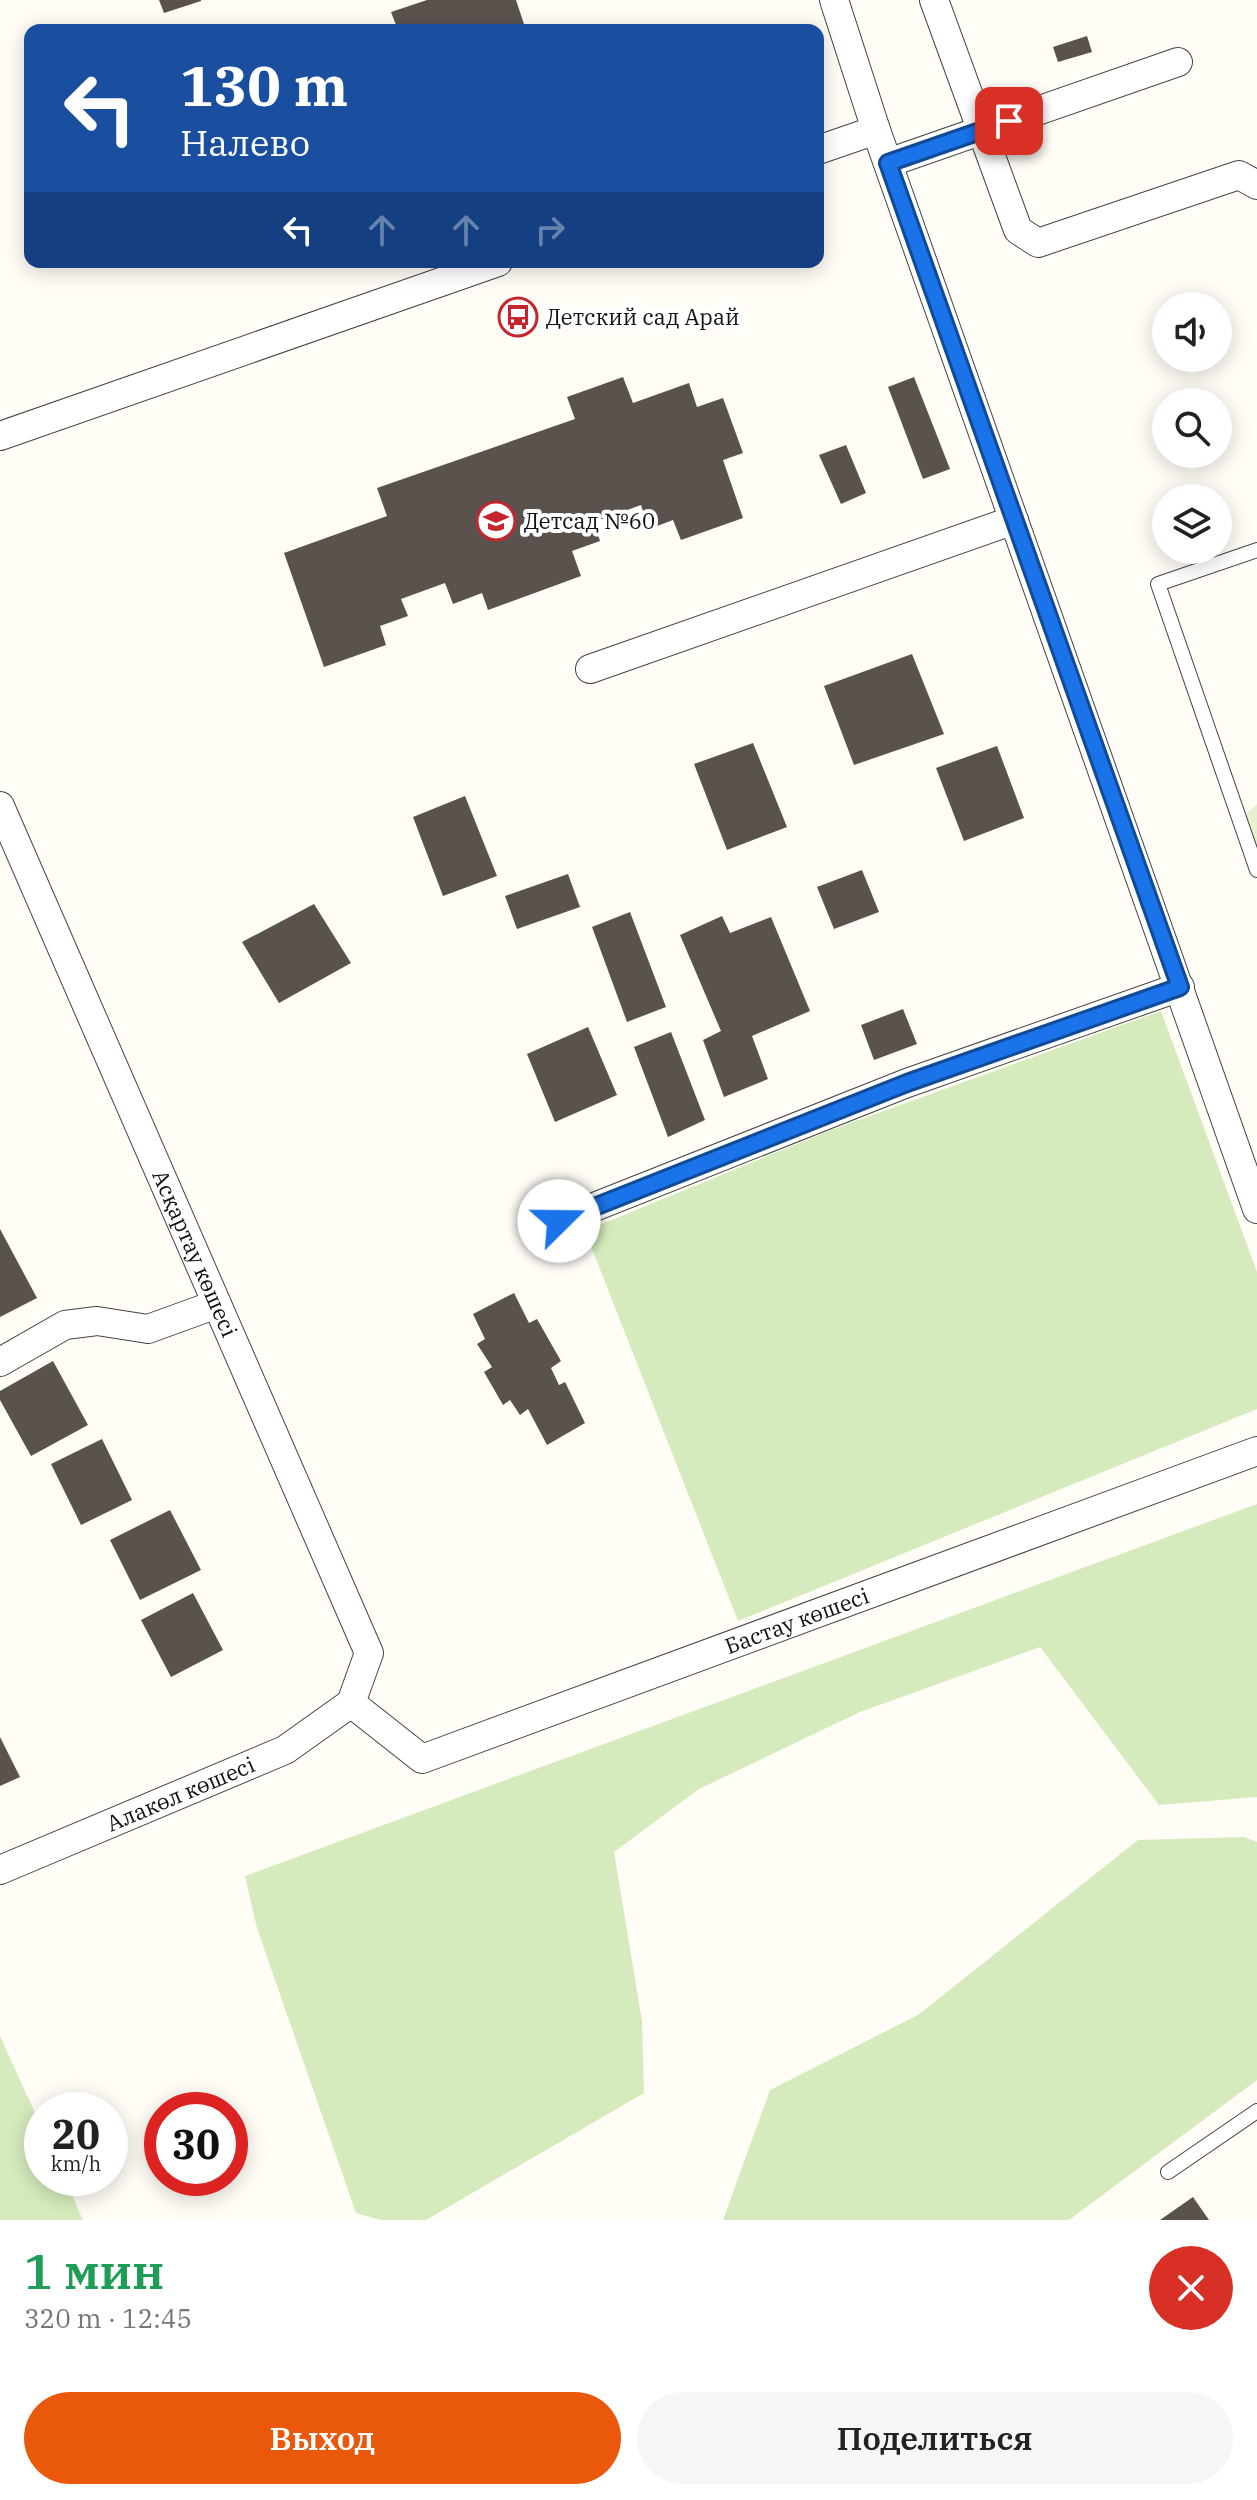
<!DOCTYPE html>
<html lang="ru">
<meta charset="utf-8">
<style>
:root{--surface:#fff;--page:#f6f6f6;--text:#222;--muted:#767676;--accent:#ea580c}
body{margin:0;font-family:"IBM Plex Serif",serif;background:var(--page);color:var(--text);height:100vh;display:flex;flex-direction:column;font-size:30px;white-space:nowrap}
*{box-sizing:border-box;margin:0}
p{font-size:26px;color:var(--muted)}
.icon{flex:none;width:44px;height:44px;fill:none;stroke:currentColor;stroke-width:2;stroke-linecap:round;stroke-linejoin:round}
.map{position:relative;height:2220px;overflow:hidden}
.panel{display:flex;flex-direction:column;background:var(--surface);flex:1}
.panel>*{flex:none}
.guide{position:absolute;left:24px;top:24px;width:800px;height:244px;border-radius:16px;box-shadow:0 4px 20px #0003;background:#1a4fa0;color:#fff;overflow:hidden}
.buttons{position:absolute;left:1152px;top:292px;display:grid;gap:16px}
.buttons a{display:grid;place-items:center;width:80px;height:80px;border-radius:50%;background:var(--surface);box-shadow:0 4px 20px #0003;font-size:40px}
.speed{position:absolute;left:24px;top:2092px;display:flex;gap:16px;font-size:40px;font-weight:700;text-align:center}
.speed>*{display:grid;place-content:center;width:104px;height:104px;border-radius:50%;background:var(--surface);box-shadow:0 4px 20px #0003;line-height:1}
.speed small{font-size:20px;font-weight:400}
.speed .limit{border:12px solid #d22;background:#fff;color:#111}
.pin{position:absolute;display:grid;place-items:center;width:68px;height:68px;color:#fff;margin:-34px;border-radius:16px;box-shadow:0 4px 12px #0006}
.me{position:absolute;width:88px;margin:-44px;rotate:68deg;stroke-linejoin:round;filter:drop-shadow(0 0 6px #0008)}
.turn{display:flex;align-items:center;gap:28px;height:168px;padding:0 24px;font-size:36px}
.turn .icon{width:104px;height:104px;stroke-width:2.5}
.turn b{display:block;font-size:56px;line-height:68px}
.lanes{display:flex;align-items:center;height:76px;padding:0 24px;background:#0003;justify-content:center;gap:40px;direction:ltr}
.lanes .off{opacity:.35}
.round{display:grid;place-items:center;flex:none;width:84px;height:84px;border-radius:42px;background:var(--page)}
.headline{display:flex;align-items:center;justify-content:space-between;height:136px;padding:0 24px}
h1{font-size:48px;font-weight:600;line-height:60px;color:#1e9e55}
.primary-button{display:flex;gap:16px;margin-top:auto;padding:16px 24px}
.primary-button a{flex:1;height:92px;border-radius:48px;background:var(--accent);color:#fff;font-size:32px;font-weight:600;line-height:92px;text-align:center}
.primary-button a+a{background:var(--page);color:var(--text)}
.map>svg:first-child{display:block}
.green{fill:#d5ebbd}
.pitch{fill:#e6f2cf}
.building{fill:#5a524d}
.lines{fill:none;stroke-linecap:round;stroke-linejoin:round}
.lane-casing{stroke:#444;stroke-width:16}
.street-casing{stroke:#444;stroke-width:30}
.lane{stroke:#fff;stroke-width:14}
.street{stroke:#fff;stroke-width:28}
.route-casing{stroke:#114b97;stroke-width:20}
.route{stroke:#1a73e8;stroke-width:14}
.labels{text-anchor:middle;stroke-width:8;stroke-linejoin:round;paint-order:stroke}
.poi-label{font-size:22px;fill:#111;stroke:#fff;text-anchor:start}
.street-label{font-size:22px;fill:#111;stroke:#fff}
</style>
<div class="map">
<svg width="1257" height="2220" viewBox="0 0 1257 2220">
<rect width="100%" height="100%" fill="#fffdf5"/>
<!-- green -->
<path class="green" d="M1161 1011 1257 1272V1409L738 1621 585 1231 831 1130Z
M1257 1504V1797L1159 1805 1040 1647 860 1712 699 1789 614 1852 642 2021 644 2093 426 2220H381L356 2213 257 1928 245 1876Z
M1244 1837 1257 1842V2080L1069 2220H723L770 2090 918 2015 1138 1840Z
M0 2036 42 2128V2178H64L83 2220H0Z"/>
<!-- pitch -->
<path class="pitch" d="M1257 804V847L1235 824Z"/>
<!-- building -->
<path class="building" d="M159 0H201V1L164 13Z
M427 0H516L526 30H398L391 12Z
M1087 36 1092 52 1058 62 1053 47Z
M623 377 633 403 689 383 697 407 723 398 743 453 723 460 743 518 681 540 673 520 649 529 641 505 594 522 600 541 572 551 581 576 488 610 482 593 453 604 445 583 401 599 408 616 380 626 386 645 324 667 284 553 387 516 377 488 575 419 567 397Z
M914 377 950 469 923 479 888 387Z
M846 445 866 493 841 504 819 455Z
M912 654 944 734 854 765 824 686Z
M753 743 787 827 727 850 694 764Z
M997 746 1024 818 964 841 936 768Z
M465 796 497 876 443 896 413 817Z
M862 870 879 912 834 929 817 887Z
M568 874 580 907 517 929 505 896Z
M314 904 351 963 279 1003 242 942Z
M630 912 666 1007 627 1022 592 927Z
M722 916 730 933 771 917 810 1011 752 1036 768 1079 724 1097 703 1040 721 1031 680 935Z
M903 1009 917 1044 874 1060 861 1025Z
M588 1027 617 1095 555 1122 527 1054Z
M671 1032 705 1120 668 1137 634 1047Z
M0 1229 37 1298 0 1317Z
M514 1293 529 1323 537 1319 561 1361 551 1368 559 1385 565 1382 585 1423 547 1445 528 1409 520 1415 510 1400 503 1405 484 1372 492 1367 477 1344 485 1339 473 1314Z
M53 1361 88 1425 31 1456 0 1400V1391Z
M102 1439 132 1500 81 1525 51 1464Z
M170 1510 201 1570 140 1600 110 1540Z
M193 1593 223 1650 171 1677 141 1620Z
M0 1737 20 1777 0 1786Z
M1193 2197 1209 2220H1160Z"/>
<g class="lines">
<!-- lane casing -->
<g class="lane-casing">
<path id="lane" d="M1257 550 1158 584 1257 870
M1168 2172 1257 2111"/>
</g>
<!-- street casing -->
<g class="street-casing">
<g id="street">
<path d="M834 0 876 130 1257 1209"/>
<path d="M934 0 1018 230 1038 243 1239 175 1257 185"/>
<path d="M818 150 876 130"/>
<path d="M888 163 1178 62"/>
<path d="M0 436 498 262"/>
<path d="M590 669 1014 520"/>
<path id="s1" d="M0 806 369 1653 351 1703"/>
<path d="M559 1221 907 1083 1180 987"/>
<path d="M0 1362 65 1325 97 1321 148 1329 217 1304"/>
<path id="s2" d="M351 1703 422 1759 1257 1451"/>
<path id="s3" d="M0 1870 285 1750 351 1703"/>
</g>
</g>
<!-- lane -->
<use href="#lane" class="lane"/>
<!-- street -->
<use href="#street" class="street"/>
</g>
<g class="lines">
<!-- route casing -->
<g class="route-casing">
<path id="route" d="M559 1221 907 1083 1180 987 888 163 1009 121"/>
</g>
<!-- route -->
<use href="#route" class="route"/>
</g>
<!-- icons -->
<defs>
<g id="bus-ring" transform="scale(2)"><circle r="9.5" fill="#fff" stroke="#c4262e" stroke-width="1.5"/><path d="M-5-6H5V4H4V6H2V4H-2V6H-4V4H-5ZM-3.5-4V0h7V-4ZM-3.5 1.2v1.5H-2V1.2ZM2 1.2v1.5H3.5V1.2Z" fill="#c4262e"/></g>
<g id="school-ring" transform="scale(2)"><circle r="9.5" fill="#fff" stroke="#c4262e" stroke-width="1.5"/><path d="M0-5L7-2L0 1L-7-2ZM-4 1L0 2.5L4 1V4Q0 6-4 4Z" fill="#c4262e"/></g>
</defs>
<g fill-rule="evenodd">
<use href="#bus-ring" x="518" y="317"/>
<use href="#school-ring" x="496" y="521"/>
</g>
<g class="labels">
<!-- poi labels -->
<g class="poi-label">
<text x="546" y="325">Детский сад Арай</text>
<text x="524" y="529">Детсад №60</text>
</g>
<!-- street labels -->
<g class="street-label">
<text dy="8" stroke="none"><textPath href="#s1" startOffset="488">Асқартау көшесі</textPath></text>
<text dy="8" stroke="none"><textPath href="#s2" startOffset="490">Бастау көшесі</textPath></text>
<text dy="8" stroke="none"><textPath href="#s3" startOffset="196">Алакөл көшесі</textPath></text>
</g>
</g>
</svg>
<div class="buttons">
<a><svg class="icon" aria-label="sound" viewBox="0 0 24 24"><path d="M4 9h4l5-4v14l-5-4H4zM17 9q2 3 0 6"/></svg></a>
<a><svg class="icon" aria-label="search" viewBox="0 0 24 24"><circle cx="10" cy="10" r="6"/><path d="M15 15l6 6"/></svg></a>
<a><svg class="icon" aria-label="layers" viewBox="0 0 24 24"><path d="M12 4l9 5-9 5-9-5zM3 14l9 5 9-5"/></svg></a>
</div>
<div class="speed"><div>20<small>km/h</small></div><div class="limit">30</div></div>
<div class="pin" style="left:1009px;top:121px;background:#d93025"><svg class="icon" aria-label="arrive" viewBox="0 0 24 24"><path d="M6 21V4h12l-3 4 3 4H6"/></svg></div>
<svg class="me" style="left:559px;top:1221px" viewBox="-20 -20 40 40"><circle r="19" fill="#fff"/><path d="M0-13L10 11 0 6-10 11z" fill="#1a73e8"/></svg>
<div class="guide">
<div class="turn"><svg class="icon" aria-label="left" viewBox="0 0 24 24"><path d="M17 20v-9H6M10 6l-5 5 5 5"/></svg><div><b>130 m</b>Налево</div></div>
<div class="lanes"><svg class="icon" aria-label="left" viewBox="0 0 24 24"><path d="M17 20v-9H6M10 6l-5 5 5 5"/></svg><svg class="icon off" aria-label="ahead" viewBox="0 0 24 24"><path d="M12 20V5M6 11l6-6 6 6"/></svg><svg class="icon off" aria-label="ahead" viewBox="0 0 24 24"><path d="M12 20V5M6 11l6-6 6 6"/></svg><svg class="icon off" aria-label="right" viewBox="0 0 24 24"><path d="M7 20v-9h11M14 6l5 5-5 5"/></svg></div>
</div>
</div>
<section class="panel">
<div class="headline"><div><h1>1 мин</h1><p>320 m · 12:45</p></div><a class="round" style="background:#d93025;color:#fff"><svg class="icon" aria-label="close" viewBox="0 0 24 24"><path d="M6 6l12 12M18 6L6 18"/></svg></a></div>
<div class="primary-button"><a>Выход</a><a>Поделиться</a></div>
</section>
